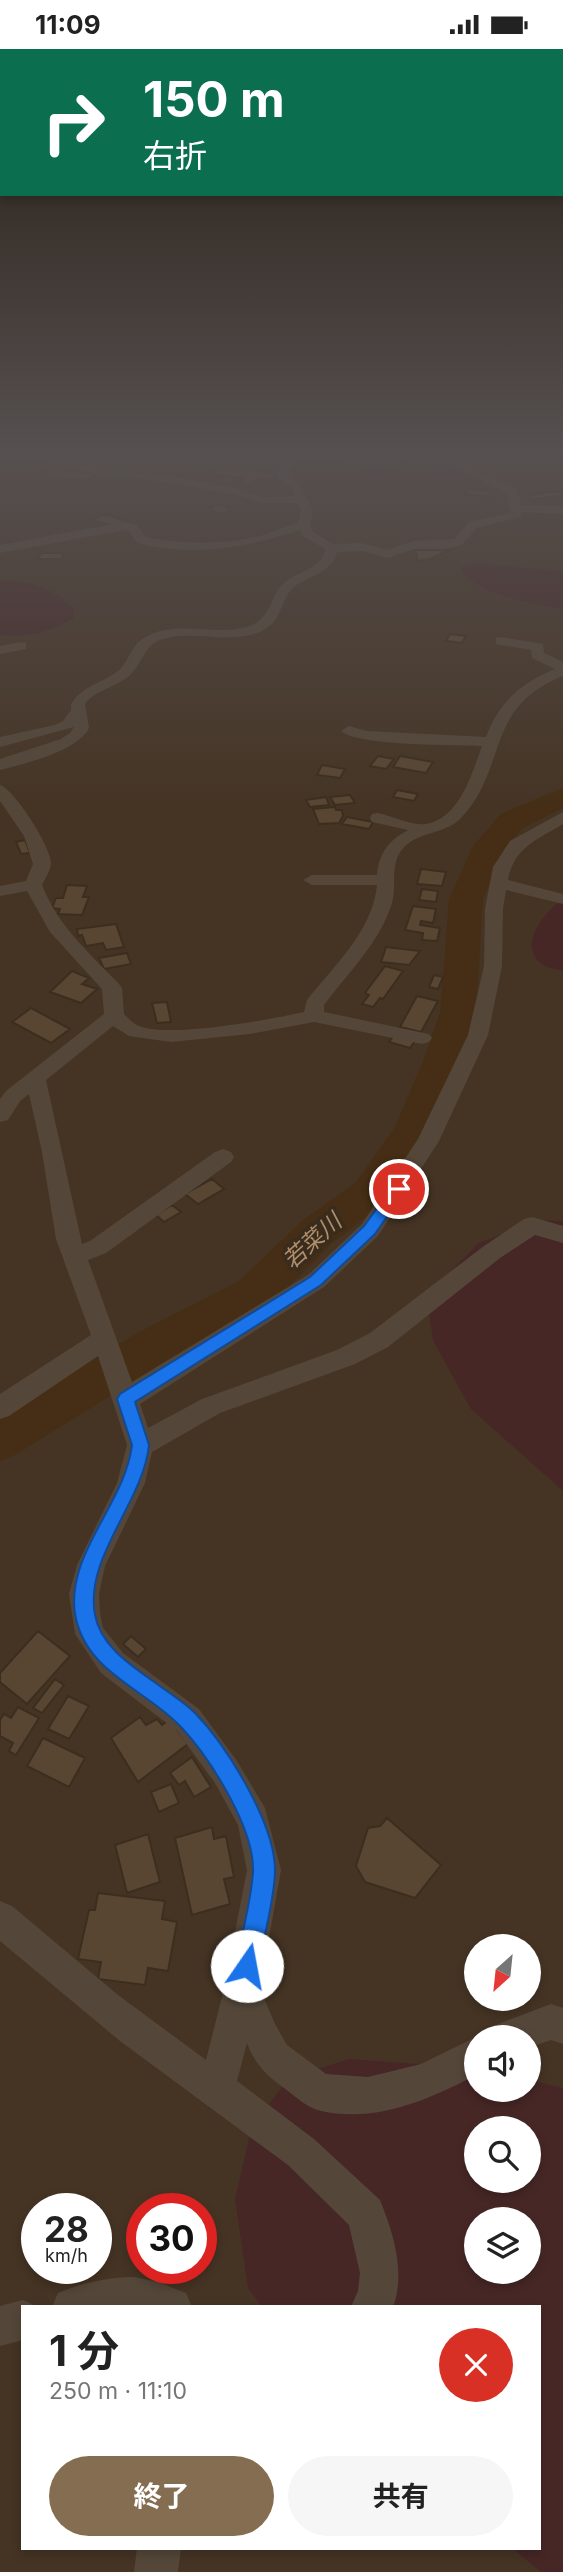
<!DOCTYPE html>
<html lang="ja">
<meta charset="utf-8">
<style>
:root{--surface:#fff;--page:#f6f6f6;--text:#222;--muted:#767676;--accent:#856d51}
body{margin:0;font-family:Inter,"Noto Sans JP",sans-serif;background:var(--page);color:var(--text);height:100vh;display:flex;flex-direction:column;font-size:26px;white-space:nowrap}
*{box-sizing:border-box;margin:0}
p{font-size:23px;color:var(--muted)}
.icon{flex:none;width:38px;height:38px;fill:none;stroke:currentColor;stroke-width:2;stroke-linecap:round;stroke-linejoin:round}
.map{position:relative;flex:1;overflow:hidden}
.sheet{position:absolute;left:21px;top:2256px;width:520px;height:245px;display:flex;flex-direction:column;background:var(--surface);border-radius:0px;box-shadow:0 4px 10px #0003}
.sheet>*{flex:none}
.banner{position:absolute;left:0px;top:0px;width:564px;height:147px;box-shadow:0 4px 10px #0003;background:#0b6e4f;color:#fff;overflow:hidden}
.needle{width:46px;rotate:207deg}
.controls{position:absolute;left:464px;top:1885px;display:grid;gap:14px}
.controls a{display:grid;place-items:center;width:77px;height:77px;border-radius:50%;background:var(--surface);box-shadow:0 4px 10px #0003;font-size:35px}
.speed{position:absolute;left:21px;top:2144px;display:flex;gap:14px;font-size:35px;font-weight:700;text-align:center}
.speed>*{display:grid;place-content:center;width:91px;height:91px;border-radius:50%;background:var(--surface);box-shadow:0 4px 10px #0003;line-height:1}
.speed small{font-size:18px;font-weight:400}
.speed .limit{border:10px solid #d22;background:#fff;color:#111}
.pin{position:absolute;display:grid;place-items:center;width:60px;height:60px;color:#fff;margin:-30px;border:4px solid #fff;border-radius:50%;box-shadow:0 2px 7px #0007}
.me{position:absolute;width:77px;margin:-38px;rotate:12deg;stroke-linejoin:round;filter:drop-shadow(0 0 5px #0008)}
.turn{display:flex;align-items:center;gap:24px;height:147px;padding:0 28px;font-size:32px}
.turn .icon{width:91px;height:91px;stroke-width:2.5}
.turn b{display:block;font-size:49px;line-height:60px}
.round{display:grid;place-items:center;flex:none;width:74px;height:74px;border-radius:37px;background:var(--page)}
.summary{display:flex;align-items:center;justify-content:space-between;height:119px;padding:0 28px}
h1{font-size:42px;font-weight:700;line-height:52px}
.cta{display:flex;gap:14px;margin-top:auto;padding:14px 28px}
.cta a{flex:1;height:80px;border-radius:42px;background:var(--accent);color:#fff;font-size:28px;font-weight:700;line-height:80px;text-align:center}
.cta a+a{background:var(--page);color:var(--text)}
.status{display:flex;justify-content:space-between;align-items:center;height:49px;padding:0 35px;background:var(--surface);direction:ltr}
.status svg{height:19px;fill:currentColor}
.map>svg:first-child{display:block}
.green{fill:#462726;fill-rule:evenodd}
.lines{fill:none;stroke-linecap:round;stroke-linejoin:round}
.river{fill:#452e15;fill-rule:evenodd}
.building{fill:#594632;stroke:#3b2e1f;stroke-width:2}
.street{fill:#544739;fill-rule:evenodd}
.route{fill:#1a73e8;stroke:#114b97;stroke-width:2}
.labels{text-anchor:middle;stroke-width:7;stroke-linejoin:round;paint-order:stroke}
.water-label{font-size:23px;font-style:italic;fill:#b08e6c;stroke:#3a2c1d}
</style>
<div class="status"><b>11:09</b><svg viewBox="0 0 49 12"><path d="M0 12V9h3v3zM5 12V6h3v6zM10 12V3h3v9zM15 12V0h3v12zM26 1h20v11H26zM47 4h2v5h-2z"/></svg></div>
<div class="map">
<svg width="563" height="2523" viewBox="0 0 563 2523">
<rect width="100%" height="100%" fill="#453424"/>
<!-- green -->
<path class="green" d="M474 514 563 522V560C529 553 485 549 461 522L462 517Z
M0 532C28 530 55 540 74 560V569C49 583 29 589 0 586Z
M563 850V922C557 920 547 919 542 915 516 896 546 862 563 850Z
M537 1171 563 1172V1442L470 1359 433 1291 429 1265 446 1227 479 1194Z
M349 2010 476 2019V2040H528L529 2031 563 2039V2523H541L512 2499H539V2258L261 2257 248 2239 235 2150 252 2077 289 2029ZM476 2079H528V2132H476ZM476 2170H528V2222H476Z"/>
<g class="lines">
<!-- river -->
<path class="river" d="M563 739V759L523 779 504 800 483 850 476 964 461 1012 434 1081 386 1153 332 1194 271 1256 171 1309 17 1405 0 1412V1366L139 1283 239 1232 302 1172 356 1133 395 1078 423 1012 440 964 449 850 473 797 501 765Z"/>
</g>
<!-- building -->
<path class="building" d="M422 408 433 410 442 415 424 417 412 410Z
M218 418 256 420 255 422 277 424 274 427 277 428 271 431 256 430 248 436 241 435 245 431 242 430 244 429 211 425Z
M50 420 95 425 86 432 41 426Z
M467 440 491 442 490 445H494L493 448 465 445Z
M540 443H563V447L532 450 529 446 542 445Z
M223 456 231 462 217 465 210 458Z
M105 466 110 467 126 472 114 477 91 471Z
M415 501H438L447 502 431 510 418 512Z
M42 504H59L63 505 62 510H36Z
M450 585 466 587 462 594 446 592Z
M378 707 394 710 386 720 370 717Z
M400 707 433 713 426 724 393 718Z
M322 716 345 720 340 729 317 726Z
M397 741 418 745 414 752 393 748Z
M350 746 355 754 335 756 330 748Z
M326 748 329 756 310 758 306 751Z
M335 758 336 761H342L343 767 339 774 319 775 313 760Z
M347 768 373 773 369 780 342 775Z
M25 791 30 804 21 805 16 793Z
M421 820 446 823 442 837 417 835Z
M67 836 87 837 83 848H89L82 866 58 865 60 860 52 859 56 849H63Z
M422 840 438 842 436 853 419 851Z
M413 857 436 860 433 874 421 872 420 876 440 879 437 892 422 891 423 884 405 881Z
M116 875 124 898 106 901 103 894 86 897 82 886 78 887 77 880Z
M386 898 420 902 409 916 381 913Z
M127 904 131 915 104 920 99 909Z
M385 917 403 922 383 950 380 949 373 958 362 955 369 946 365 944Z
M72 922 89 929 82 935 97 940 81 954 50 943Z
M434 926 443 928 438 940 429 938Z
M417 947 438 952 421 983 400 978Z
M167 953 171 973 157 974 152 954Z
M31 959 70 980 51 994 12 973Z
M394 986 415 992 410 999 389 993Z
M212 1130 224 1140 198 1155 185 1145Z
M172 1156 181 1163 164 1173 156 1166Z
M38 1582 70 1607 27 1655 0 1633V1624Z
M131 1587 146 1600 138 1608 123 1595Z
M55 1630 64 1636 42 1664 33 1659Z
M68 1647 89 1657 69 1690 48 1680Z
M18 1658 39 1669 16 1706 9 1702 13 1694 0 1687V1671L4 1665 11 1669Z
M140 1668 146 1676 157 1670 162 1676 169 1671 188 1695 138 1733 111 1689Z
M43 1689 85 1709 69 1738 27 1717Z
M192 1708 211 1738 194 1748 185 1732 179 1736 170 1724Z
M171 1735 179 1754 159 1763 151 1743Z
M387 1769 441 1816 415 1849 365 1833 356 1817 368 1779 380 1777Z
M212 1778 214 1790 226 1787 234 1828 224 1830 230 1855 192 1866 175 1789Z
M148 1785 160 1833 127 1844 115 1796Z
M98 1844 165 1852 162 1870 177 1873 168 1922 148 1919 145 1936 98 1930 101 1913 78 1910 89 1861H95Z"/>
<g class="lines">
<!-- street -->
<path class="street" d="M0 406 50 407 100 420 162 426 240 440 262 448 295 447 291 438 276 427 280 414 286 406H345L381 414 399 406H411C389 428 369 415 343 412 326 411 309 412 292 412L288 426 299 434 313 461 310 476 312 482 333 495 362 494 387 501 413 492 454 490 469 473 510 464 507 444 429 406H443L516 440 522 456 563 457V465L522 463 520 468 477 479 462 496 445 500H414L387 509 362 502 337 503C331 525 308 526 293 539 282 549 282 566 271 576 240 601 194 578 160 591 143 598 142 616 129 627 116 638 99 640 87 652L85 655 89 679C78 702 24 715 0 721V710L61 690 70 684 74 678 0 698V688L55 676 63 672 71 661V655C83 636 101 635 118 622 129 613 131 596 144 589 178 568 220 591 254 575 272 566 271 544 285 533 299 522 321 521 325 500L303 487 300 481C244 499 195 508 137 494L129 482 125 481 0 504V496L125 473 137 476 145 488C181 495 220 496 256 488 270 484 284 478 298 474L301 461 298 454H262L237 446 162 432 100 426 50 413 0 410Z
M501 588 543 595 544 604 563 613V627C483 659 509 718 461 769 445 786 415 782 401 802 390 817 397 837 392 854 380 893 348 924 324 956V963L429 985 432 989 429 993 422 995 314 973 250 985 171 993 129 987 113 977 46 1031 82 1195 90 1192 215 1103 223 1100 231 1103 234 1108 231 1113 106 1204 88 1211 132 1333 308 1226 362 1175 418 1090 468 986 484 917 485 860 493 818 510 792 563 763V775C537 791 514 798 508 831L563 845V855L506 841 503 860 502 917 488 986 439 1092 378 1187 324 1238 140 1355 148 1379 202 1350 337 1301 370 1284 484 1197 524 1170 532 1168 563 1177V1194L535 1186 500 1209 388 1298 355 1315 220 1364 152 1403 145 1434 105 1517 99 1545 100 1564 103 1579 123 1604 199 1660 237 1712 265 1759 281 1821 260 1940 275 1975 287 1996 326 2025 368 2028 421 2015 476 1988H477L476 2026C428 2051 376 2074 321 2062 307 2059 295 2047 284 2039 266 2026 255 2015 247 1994L237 2032 314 2090 380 2151C393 2183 406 2224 393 2258H351L358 2242 360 2224 349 2176 288 2116 120 1992 0 1892V1852L12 1857 118 1946 206 2011 224 1940 247 1821 238 1776 215 1734 177 1682 101 1624 75 1585 69 1545 77 1516 117 1434 127 1396 98 1307 9 1367 0 1370V1345L91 1286 56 1190 42 1103 29 1045 20 1052 8 1071 0 1073V1050L6 1042 104 965 102 940 50 883 27 842 0 847V837L26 832 33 815 24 787 0 752V736C14 740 52 799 51 815 50 822 45 830 42 836 58 877 89 904 119 935L122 939 124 965C129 970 134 976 142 978 175 988 268 971 304 963L307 951C334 917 373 881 377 836H312L303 831 312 826H377C379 804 389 791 408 781L372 773 370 769 372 765 378 764C392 767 413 777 426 775 460 769 472 724 482 697 455 696 357 697 341 682L349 677 366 682 486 688C499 653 521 634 555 620L532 609 531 601 496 595V589Z
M21 593 26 594V600L0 605V597Z
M551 1955 563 1959V1995L551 1991 528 1999V1988H493L498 1975Z
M134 2228 158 2233 186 2244 192 2258H52L58 2244C82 2234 107 2228 134 2228Z
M23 2251 38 2258H23V2291L0 2297V2257Z
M137 2499H181L178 2523H134Z"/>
</g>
<!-- sky -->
<linearGradient id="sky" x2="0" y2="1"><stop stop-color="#261d14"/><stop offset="0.53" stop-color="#565050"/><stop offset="1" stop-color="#565050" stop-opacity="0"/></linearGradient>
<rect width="563" height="759" fill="url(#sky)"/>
<!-- route -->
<path class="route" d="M399 1135 406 1140 375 1185 321 1236 135 1353 149 1396C143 1454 84 1508 95 1566 101 1598 132 1617 157 1635 169 1644 184 1653 195 1664 227 1697 276 1776 275 1823 274 1853 264 1887 258 1917L255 1925 247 1928 239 1925 236 1917C241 1887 251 1854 253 1823 255 1780 210 1709 181 1678 146 1640 85 1624 75 1565 66 1504 125 1455 132 1396L117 1350 120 1345 310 1228 364 1177 394 1136Z"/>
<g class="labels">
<!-- water labels -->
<g class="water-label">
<text transform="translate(312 1192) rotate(-42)" y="8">若菜川</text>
</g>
</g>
</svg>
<div class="controls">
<a><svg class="needle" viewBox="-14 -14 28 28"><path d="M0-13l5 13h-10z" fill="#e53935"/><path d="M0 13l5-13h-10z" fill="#767676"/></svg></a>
<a><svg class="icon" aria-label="sound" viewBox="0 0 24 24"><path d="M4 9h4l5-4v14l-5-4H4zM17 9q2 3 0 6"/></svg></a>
<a><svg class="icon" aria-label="search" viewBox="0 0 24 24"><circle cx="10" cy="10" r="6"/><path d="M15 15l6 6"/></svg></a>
<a><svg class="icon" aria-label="layers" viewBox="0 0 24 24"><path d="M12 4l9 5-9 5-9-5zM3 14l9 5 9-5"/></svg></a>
</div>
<div class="speed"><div>28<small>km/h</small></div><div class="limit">30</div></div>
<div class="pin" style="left:399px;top:1140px;background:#d93025"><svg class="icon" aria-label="arrive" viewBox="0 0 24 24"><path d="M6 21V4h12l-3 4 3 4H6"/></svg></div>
<svg class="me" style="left:247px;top:1917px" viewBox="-20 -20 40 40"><circle r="19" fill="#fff"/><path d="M0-13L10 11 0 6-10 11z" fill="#1a73e8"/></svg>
<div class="banner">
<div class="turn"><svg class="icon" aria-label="right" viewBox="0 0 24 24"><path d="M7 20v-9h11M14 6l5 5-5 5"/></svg><div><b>150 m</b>右折</div></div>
</div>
<section class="sheet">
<div class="summary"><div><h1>1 分</h1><p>250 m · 11:10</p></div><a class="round" style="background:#d93025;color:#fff"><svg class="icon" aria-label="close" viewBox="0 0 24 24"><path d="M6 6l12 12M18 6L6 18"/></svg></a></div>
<div class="cta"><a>終了</a><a>共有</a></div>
</section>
</div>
